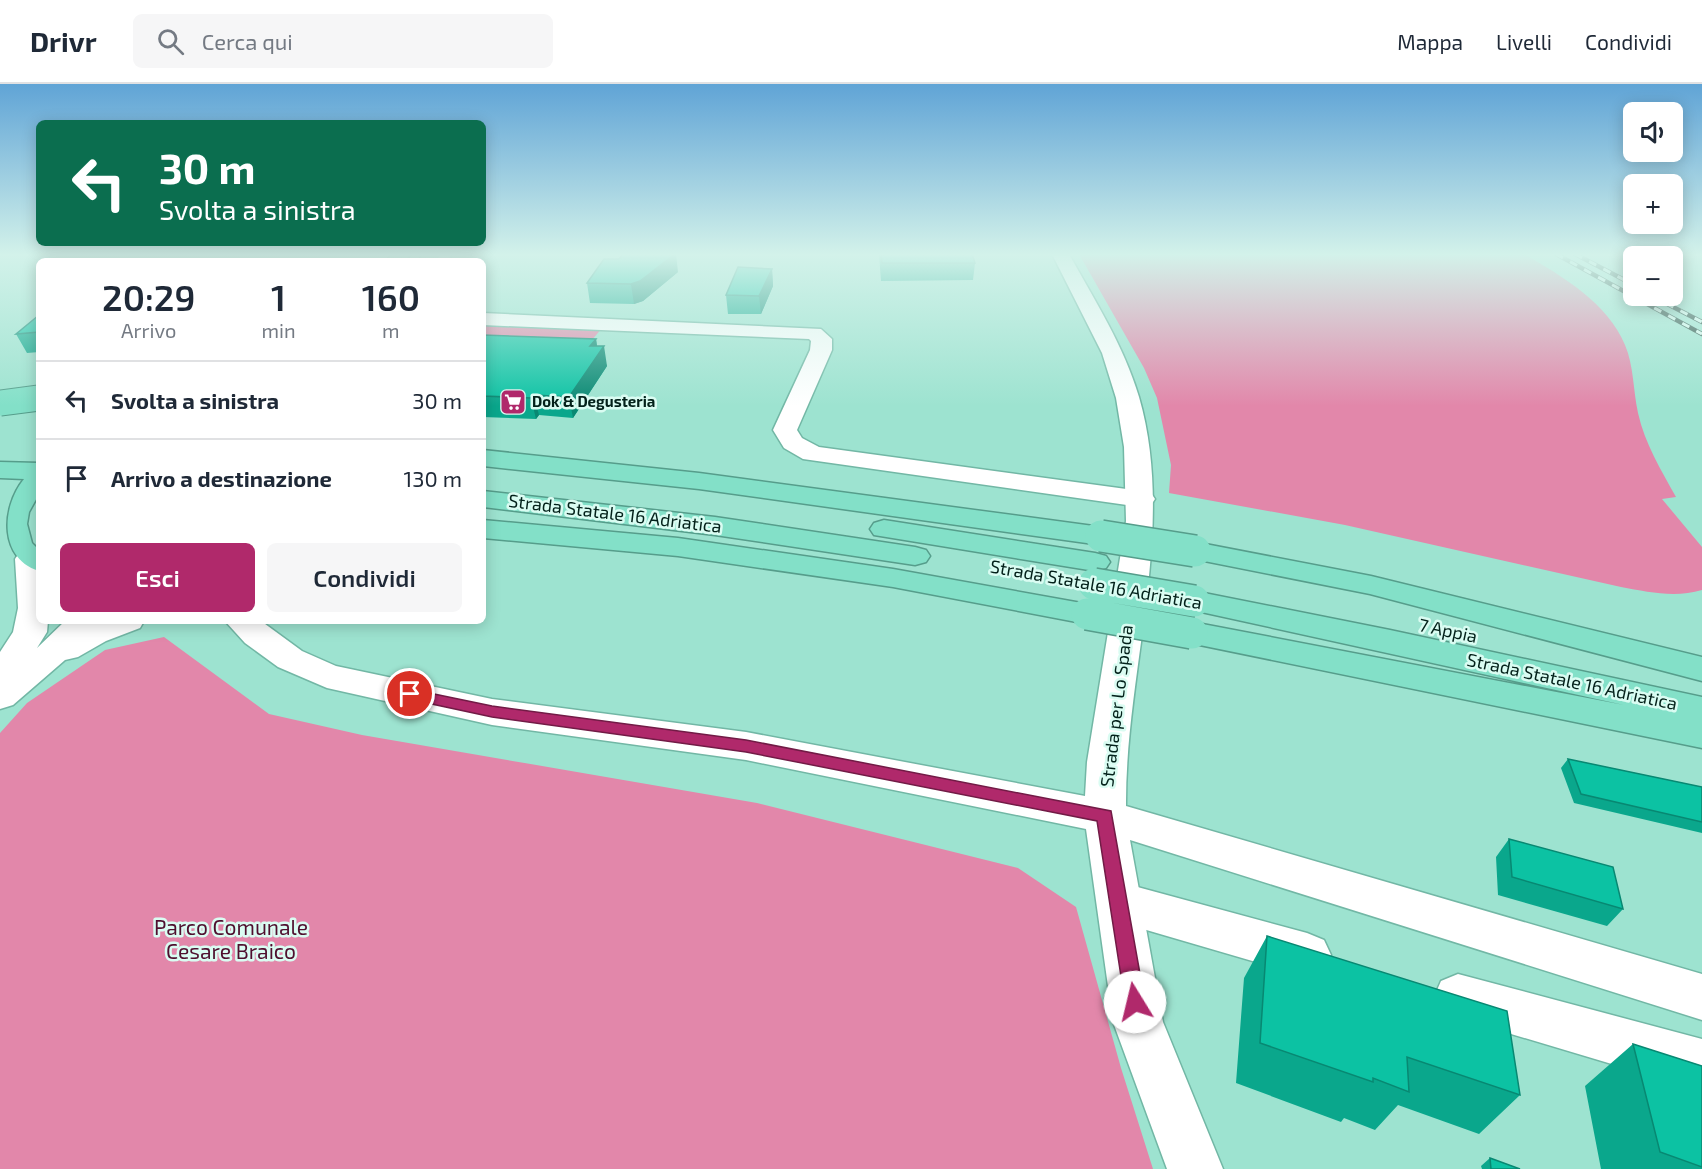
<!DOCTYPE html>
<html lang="it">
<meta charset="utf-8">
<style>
:root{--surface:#fff;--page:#f6f6f7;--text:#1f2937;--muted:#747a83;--line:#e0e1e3;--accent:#b0296b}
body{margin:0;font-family:"Exo 2",sans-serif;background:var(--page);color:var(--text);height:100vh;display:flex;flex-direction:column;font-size:22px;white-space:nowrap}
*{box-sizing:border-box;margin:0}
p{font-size:20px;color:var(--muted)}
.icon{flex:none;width:33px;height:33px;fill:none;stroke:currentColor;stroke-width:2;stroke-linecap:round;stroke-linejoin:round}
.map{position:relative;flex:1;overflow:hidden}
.drawer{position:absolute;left:36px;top:174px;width:450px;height:366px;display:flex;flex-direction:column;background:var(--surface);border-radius:9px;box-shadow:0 3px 15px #0003}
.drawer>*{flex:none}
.guide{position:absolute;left:36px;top:36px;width:450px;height:126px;border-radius:9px;box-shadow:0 3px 15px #0003;background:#0b6e4f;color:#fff;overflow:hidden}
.controls{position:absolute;left:1623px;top:18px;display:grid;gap:12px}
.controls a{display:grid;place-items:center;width:60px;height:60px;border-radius:9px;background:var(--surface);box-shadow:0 3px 15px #0003;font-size:30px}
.pin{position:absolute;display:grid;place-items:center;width:51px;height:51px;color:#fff;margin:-26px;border:3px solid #fff;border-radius:50%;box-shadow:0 2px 6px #0007}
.me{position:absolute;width:66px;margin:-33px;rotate:351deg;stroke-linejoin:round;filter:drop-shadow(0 0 4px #0008)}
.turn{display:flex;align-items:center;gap:21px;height:126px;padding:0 24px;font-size:27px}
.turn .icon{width:78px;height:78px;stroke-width:2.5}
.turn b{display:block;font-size:42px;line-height:51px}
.eta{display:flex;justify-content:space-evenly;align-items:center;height:102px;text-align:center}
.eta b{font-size:36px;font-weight:600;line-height:42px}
.action{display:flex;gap:12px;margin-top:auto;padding:12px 24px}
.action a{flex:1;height:69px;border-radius:9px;background:var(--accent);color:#fff;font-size:24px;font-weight:600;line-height:69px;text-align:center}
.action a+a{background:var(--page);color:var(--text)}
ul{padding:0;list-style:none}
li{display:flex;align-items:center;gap:18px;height:78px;padding:0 24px;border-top:2px solid var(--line)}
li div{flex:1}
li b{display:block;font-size:22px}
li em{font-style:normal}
header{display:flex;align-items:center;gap:36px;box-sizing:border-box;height:84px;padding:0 30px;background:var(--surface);border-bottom:2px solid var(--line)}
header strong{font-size:28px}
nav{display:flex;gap:33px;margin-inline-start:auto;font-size:21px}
.search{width:420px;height:54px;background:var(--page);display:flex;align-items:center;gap:15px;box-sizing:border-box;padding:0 21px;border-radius:9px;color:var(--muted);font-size:22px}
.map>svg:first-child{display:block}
.green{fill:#e287aa}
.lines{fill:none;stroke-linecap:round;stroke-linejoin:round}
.street-casing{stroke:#72b7a5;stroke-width:3}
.secondary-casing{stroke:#72b7a5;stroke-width:3}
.highway-casing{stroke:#569d8b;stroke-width:3}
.street{fill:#fff;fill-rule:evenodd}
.secondary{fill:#fff;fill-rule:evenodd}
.highway{fill:#83e0c8;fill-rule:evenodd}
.rail-casing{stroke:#1f443b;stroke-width:4.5}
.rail{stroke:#dafcf2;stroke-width:3;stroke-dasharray:8;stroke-linecap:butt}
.highway-bridge-far1-casing{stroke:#569d8b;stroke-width:27;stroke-linecap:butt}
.highway-bridge-casing{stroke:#569d8b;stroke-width:34;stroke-linecap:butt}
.highway-bridge-far1{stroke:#83e0c8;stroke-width:25}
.highway-bridge{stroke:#83e0c8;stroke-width:31}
.wall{fill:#0aa78c}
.shaded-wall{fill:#088872}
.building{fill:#0cc2a3;stroke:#088872;stroke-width:1.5}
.route{fill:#b0296b;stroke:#721b46;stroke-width:1.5}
.labels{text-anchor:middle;stroke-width:5;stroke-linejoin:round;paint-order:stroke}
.far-poi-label{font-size:15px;font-weight:bold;fill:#03211a;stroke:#dafcf2;text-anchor:start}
.street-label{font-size:18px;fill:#03211a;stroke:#dafcf2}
.near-park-label{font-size:21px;fill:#4f0f2e;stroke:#dafcf2}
</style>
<header>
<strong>Drivr</strong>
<div class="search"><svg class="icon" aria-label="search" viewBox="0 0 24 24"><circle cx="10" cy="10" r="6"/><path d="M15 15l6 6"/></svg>Cerca qui</div>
<nav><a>Mappa</a><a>Livelli</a><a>Condividi</a></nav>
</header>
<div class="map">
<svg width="1702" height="1085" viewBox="0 0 1702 1085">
<rect width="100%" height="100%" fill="#9de3d0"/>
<!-- green -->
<path class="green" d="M1079 170H1524C1562 192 1608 219 1625 261 1634 282 1633 307 1638 329 1645 360 1661 386 1676 413L1662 415 1702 463V506C1675 514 1648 508 1621 503L1345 441 1169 409 1171 381 1157 314 1144 284Z
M483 238 603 243 591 257 483 254Z
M164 553 269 630 362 651 757 719 1018 784 1076 823 1121 984 1153 1085H0V649L27 619 105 566Z"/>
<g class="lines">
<!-- street casing -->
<g class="street-casing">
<path id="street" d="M435 170H452L448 177H430Z
M483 229 821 245 832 255V266L797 346 802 354 819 363 1141 407 1151 409 1155 415 1151 421 1141 423 803 375 784 364 773 346 810 266 811 257 809 255 483 241Z
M1119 798 1307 849 1324 856 1331 871 1324 886 1307 893 1119 838 1103 832 1097 818 1103 804Z
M1458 890 1702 955V1007L1441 929 1434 913 1441 897Z"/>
</g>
<!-- secondary casing -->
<g class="secondary-casing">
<path id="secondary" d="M1052 170H1069C1095 217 1124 262 1139 313 1177 444 1125 588 1126 722L1702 890V936L1130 756 1163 938 1223 1085H1167L1113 938 1086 745 746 676 492 641 327 604 278 583 245 559 225 537H261L302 567 336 582 492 615 746 648 1085 712 1087 678 1126 437 1124 363 1116 314 1102 269Z
M30 466 39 468V537H48L47 548 37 564 65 537H144L140 544 106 557 78 573 65 576 13 621 0 625V568L13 548 18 524 15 475 19 469Z"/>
</g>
<!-- highway casing -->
<g class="highway-casing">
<path id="highway" d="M392 170H411L405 177H386Z
M423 170H441L436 177H418Z
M483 366 699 389 1101 443 1111 446 1116 452 1111 458 1101 461 699 405 483 382Z
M0 378 39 379V410L29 428 27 440 32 459 39 466V487C0 475 0 425 24 395L0 394Z
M483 407 715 433 915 463 926 466 930 472 926 478 915 481 715 451 483 423Z
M483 436 678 454 893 485 1087 520 1098 523 1103 530 1098 537 1087 540 893 503 678 472 483 454Z
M884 436 1095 469 1106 472 1110 478 1106 484 1095 487 874 451 870 445 874 439Z
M1195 458 1371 492 1702 573V597L1370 510 1184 473 1180 467 1184 461Z
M1194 507 1390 546 1702 613V664L1180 557 1175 549 1180 541 1192 538 1624 621 1183 524 1178 517 1183 510Z"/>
</g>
<!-- street -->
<use href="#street" class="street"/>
<!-- secondary -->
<use href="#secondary" class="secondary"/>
<!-- highway -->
<use href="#highway" class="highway"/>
<!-- rail casing -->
<g class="rail-casing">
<path id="rail" d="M1556 170 1702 250
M1575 170 1634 201
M1652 212 1702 238"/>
</g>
<!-- rail -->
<use href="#rail" class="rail"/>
<!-- highway-bridge-far1 casing -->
<g class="highway-bridge-far1-casing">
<path id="highway-bridge-far1" d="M0 319 39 314"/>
</g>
<!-- highway-bridge casing -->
<g class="highway-bridge-casing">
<path id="highway-bridge" d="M1101 452 1195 467
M1094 500 1194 517
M1087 530 1192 549"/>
</g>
<!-- highway-bridge-far1 -->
<use href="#highway-bridge-far1" class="highway-bridge-far1"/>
<!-- highway-bridge -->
<use href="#highway-bridge" class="highway-bridge"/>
</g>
<!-- wall -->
<path class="wall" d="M879 170H972L975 179 973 196 881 197Z
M772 185 773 202 761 230H728L726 211Z
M678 188 643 217 634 220 590 219 587 199Z
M39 231V268L27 269 16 250Z
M483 251 596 255 597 262 607 282 573 334 539 331 536 335 483 333Z
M1568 675 1702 703V749L1574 719 1561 684Z
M1509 755 1623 825 1607 842 1498 811 1496 773Z
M1267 852 1520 1011 1479 1050 1398 1021 1375 1046 1344 1034 1341 1038 1236 999 1244 894Z
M1633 960 1702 982V1085H1601L1585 1002Z
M1490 1074 1520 1085H1482L1481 1082Z"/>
<!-- shaded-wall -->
<path class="shaded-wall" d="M675 170H676L678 188 643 217 634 220 631 200Z
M772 185 773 202 761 230 759 212Z
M596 255 598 270 604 262 607 282 573 334 569 313 590 262Z
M534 311 539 331 536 335 531 314Z"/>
<!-- building -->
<path class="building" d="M623 170H675L640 197 631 200 587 199 604 175H619Z
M881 170H972L975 179H882Z
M738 183 772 185 759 212 726 211Z
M39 231V248L16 250Z
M483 251 596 255 590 262H604L569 313 534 311 531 314 483 312Z
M1568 675 1702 703V738L1581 710Z
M1509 755 1613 783 1623 825 1512 793Z
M1267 852 1507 927 1520 1011 1407 973 1409 1008 1373 994V998L1260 959Z
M1633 960 1702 982V1083L1660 1068Z
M1490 1074 1520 1085H1491Z"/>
<!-- sky -->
<linearGradient id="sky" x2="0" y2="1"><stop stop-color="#60a4d6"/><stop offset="0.53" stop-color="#d3f2ea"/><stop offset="1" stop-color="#d3f2ea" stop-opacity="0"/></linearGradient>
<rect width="1702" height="322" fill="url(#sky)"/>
<!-- route -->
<path class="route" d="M410 605 492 622 746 656 1111 727 1145 918 1142 925 1135 928 1128 925 1125 918 1097 737 746 668 492 633 404 614 402 610Z"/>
<!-- icons -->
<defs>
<g id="supermarket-square" transform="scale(1.35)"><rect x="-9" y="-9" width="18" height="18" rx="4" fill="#b0296b" stroke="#dafcf2"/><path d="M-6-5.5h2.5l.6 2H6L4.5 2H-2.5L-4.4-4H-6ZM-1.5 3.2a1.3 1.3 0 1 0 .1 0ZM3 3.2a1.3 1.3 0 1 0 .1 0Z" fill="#fff"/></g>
</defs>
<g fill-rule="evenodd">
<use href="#supermarket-square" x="513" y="318"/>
</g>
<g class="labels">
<!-- far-poi labels -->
<g class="far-poi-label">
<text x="532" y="323">Dok &amp; Degusteria</text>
</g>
<!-- street labels -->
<g class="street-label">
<text transform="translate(615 430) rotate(7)" y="6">Strada Statale 16 Adriatica</text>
<text transform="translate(1096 501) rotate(10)" y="6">Strada Statale 16 Adriatica</text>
<text transform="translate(1448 547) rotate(12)" y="6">7 Appia</text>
<text transform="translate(1572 598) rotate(12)" y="6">Strada Statale 16 Adriatica</text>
<text transform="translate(1117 622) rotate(-83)" y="6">Strada per Lo Spada</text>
</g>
<!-- near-park labels -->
<g class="near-park-label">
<text x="231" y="851">Parco Comunale<tspan x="231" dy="24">Cesare Braico</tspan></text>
</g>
</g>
</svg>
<div class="controls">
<a><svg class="icon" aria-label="sound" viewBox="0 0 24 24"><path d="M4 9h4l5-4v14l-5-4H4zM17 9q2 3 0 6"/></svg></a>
<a>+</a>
<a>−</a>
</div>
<div class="pin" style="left:410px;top:610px;background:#d93025"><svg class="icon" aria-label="arrive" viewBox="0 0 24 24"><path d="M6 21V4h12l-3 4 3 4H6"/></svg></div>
<svg class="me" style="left:1135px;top:918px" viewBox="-20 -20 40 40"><circle r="19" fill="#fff"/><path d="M0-13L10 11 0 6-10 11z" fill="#b0296b"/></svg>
<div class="guide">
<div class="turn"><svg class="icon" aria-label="left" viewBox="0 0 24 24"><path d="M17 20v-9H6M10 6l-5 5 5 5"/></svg><div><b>30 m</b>Svolta a sinistra</div></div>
</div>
<section class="drawer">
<div class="eta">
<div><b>20:29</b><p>Arrivo</p></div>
<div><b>1</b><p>min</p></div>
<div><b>160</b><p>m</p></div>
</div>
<ul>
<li><svg class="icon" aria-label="left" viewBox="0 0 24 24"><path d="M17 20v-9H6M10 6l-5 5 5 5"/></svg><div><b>Svolta a sinistra</b></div><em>30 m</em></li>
<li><svg class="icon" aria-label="arrive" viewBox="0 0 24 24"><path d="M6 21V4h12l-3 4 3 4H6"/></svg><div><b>Arrivo a destinazione</b></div><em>130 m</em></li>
</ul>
<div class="action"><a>Esci</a><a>Condividi</a></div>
</section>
</div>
